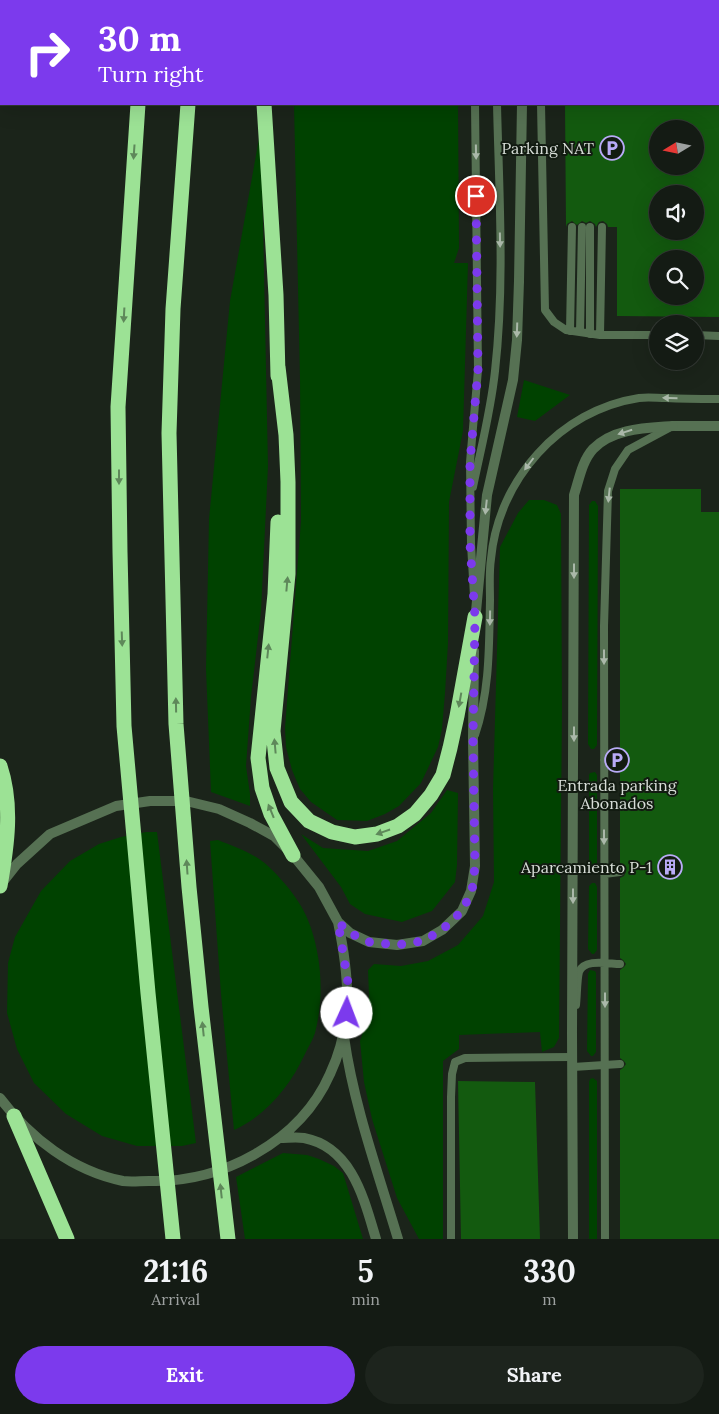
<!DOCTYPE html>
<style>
:root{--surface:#141b14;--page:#1d241d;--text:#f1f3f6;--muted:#9da1a0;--line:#333934;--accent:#7c3aed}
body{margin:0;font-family:Lora,serif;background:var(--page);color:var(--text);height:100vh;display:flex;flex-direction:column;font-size:19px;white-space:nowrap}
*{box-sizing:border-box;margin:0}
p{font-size:16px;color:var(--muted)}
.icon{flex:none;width:28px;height:28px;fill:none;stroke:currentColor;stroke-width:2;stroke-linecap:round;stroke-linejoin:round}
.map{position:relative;height:1239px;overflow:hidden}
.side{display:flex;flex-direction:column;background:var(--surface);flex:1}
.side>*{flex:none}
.guide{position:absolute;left:0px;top:0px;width:720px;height:105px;box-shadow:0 5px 20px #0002,0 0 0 1px var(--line);background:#7c3aed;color:#fff;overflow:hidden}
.needle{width:32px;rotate:260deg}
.buttons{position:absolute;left:649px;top:120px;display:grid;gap:10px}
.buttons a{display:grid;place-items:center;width:55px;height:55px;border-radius:50%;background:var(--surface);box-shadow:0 5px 20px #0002,0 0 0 1px var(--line);font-size:25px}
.pin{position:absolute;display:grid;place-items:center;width:42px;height:42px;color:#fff;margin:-21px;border:2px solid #fff;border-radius:50%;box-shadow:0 1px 5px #0007}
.me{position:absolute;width:55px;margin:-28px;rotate:2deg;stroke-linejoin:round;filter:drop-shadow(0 0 4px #0008)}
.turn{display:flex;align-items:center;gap:18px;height:105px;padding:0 15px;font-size:22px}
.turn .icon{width:65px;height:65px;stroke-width:2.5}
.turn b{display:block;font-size:35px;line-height:42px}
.eta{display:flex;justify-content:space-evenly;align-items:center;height:85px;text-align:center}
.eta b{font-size:30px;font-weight:700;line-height:35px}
.button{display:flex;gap:10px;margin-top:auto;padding:10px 15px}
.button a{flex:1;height:58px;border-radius:30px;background:var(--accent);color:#fff;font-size:20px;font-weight:700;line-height:58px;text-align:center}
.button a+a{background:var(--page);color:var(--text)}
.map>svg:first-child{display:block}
.green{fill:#004200}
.building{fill:#135a0f;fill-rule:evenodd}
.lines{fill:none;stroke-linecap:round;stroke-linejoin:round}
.service{stroke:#567153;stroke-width:8}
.minor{stroke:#567153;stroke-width:10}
.tertiary{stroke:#567153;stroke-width:10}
.motorway{stroke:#9ce295;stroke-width:15}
.oneway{fill:#5e885a}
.oneway2{fill:#aab8a9}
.route{stroke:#7c3aed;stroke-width:9;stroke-dasharray:0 16.2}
.labels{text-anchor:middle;stroke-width:4;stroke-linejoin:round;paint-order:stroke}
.poi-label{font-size:16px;fill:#d8ded8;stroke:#121b11;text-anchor:end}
</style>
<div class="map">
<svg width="719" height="1239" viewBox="0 0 719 1239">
<rect width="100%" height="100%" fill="#1b241a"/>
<!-- green -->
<path class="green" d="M301 0H455V1H301Z
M294 104H458L459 248 454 263H468L463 431 449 502 448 643 445 693 442 729 438 747 421 783 399 806 385 814 367 821 337 820 311 802 300 789 292 770 286 747 285 728 301 521 300 379Z
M261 127 268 466 261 611 251 697 246 766 250 794V806L211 792 206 669 209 519 230 301Z
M524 380 570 395 535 421 517 417Z
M529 500H544L557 505 561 514 562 708 559 1038 554 1047 542 1052 540 1032 459 1035V1049L443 1061V1239H419L397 1198 372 1119 364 1082 360 1041 367 1020 369 996 368 970 374 964 401 966 428 961 458 945 483 916 494 882 493 789 500 547 518 513Z
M592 501H595L598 506 597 745 594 749H591L588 744 589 505Z
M595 772 597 775V863L594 867H592L589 863V775L590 773Z
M447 790 458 793 457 865 455 882 432 911 402 922 365 914 350 904 341 887 301 834 323 848 368 851 397 841 431 813Z
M146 832H157L196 1143 182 1146H137L102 1136 66 1114 34 1083 17 1049 7 1013 8 963 15 937 41 891 70 861 99 844 121 837Z
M218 840C235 847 254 853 268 866 286 883 304 905 311 928 322 961 324 999 315 1033 313 1040 308 1047 305 1054 290 1086 267 1115 234 1130L221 994 210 841Z
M592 883H595L597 887V950L594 954H592L588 949 589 886Z
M590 970 595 971 596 973V1052L593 1056H591L587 1051 588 974Z
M593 1078 597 1081V1239H589V1082L590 1079Z
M283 1153 307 1155 319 1159 334 1166 343 1173 363 1239H245L236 1177Z"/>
<!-- building -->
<path class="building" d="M565 104H719V317L617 316V227H608L607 224 603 221 599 222 596 227 595 224 590 221 586 223 582 221 577 225 572 221 567 224 566 227ZM658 129H695V166H658ZM658 194H695V231H658ZM658 259H695V296H658Z
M620 489H701V512H719V1239H620V1070L623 1068 626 1064 624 1061 620 1058V970L624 967 626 964 623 960 620 958V878L624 876 626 872 624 868 620 866V765L623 760 620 755Z
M458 1081 535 1082 540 1239H461Z"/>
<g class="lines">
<!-- service -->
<path class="service" d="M474 0V1
M696 0 698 1
M717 0 719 1
M496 1V0
M540 1V0
M566 1V0
M582 1V0
M541 104 545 310 554 322 566 330 600 335H658
M590 227V334
M570 331 572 227
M580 332 582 227
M600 335 602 227
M695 335 719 336
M473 487C481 448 491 410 495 371 505 282 499 192 497 104
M474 596 471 544 470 462 478 370 475 104
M475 735C490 691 489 646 490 600 490 587 489 572 491 559 498 480 560 410 639 398 648 397 657 398 666 398 684 399 701 399 719 399
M604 760H617
M604 874 620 872
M576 1005C577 996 577 979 579 972 584 958 609 964 620 964
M573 1067 620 1064
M451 1239V1097L452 1074 455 1062 465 1058 572 1057
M605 1239 604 626 608 491 615 469 628 450 669 428"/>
<!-- minor -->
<path class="minor" d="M523 1V0
M519 281 522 104
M673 426H719"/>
<!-- tertiary -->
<path class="tertiary" d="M475 622 487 495 513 380 517 340 519 281
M2 883 17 864 50 834 116 806 150 801H186L219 809 250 823 274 836 293 855 319 887 338 922 350 933 369 942 397 945 423 941 442 930 462 911 471 891 475 866 473 739 474 651
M344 1037C354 1107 378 1172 398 1239
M0 1098C30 1138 73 1171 123 1181 131 1182 140 1181 149 1181 222 1183 300 1142 330 1074 354 1023 349 975 338 922
M280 1138C288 1138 296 1137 304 1138 352 1147 364 1199 376 1239
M573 1239 572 1033 574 495C579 480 582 461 593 449 613 428 647 428 673 426"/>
<!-- motorway -->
<path class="motorway" d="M260 0V1
M146 1V0
M198 1V0
M138 104 118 407 120 552 124 726 148 993 173 1239
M188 104 173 309 169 433 176 724 189 887 201 1007 228 1239
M264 104 276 295 278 376
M278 367 286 435 288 482V574L273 731 277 768 291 802 309 821 332 832 355 837 377 834 398 826 415 814 431 795 443 775 450 748 457 716 475 617
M278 522 275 594 258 758 262 788 271 814 293 855
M0 766C13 805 7 846 0 886
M14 1116 67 1239"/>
</g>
<!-- one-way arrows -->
<defs><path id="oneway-solid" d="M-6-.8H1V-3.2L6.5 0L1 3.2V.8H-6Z" transform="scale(1.25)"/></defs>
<g class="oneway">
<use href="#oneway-solid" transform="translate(134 152) rotate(94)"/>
<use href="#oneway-solid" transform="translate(124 315) rotate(93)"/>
<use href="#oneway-solid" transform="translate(119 477) rotate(90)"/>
<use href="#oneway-solid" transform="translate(287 584) rotate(-85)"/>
<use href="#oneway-solid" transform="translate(122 639) rotate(88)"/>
<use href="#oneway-solid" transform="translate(268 651) rotate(-84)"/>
<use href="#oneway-solid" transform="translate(460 700) rotate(100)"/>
<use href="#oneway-solid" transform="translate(176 705) rotate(-91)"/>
<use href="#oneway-solid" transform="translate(275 746) rotate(-95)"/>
<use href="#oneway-solid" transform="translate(271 811) rotate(-112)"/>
<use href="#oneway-solid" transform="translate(383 832) rotate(161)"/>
<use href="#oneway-solid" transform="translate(187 867) rotate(-94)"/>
<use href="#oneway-solid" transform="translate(203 1029) rotate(-96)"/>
<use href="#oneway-solid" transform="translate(221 1191) rotate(-96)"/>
</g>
<g class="oneway2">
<use href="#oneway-solid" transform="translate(476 152) rotate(89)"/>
<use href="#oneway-solid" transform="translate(500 240) rotate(89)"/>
<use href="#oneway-solid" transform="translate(517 330) rotate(92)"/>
<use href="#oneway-solid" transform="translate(670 398) rotate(-179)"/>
<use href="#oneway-solid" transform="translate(625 432) rotate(163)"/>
<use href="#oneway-solid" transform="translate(529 464) rotate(127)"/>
<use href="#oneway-solid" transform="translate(609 495) rotate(96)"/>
<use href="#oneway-solid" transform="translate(486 507) rotate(96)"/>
<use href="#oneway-solid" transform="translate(574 571) rotate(90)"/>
<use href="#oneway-solid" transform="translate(490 618) rotate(91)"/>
<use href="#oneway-solid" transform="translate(604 657) rotate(90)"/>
<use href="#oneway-solid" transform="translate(574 734) rotate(90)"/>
<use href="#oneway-solid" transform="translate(604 837) rotate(90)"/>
<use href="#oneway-solid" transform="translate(573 896) rotate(90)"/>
<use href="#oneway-solid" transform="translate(605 1000) rotate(90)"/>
</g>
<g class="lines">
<!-- route -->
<path class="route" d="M347 1013 348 983 338 922 350 933 369 942 397 945 423 941 442 930 462 911 472 891 475 866 473 739 475 617 470 544V462L478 370 476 196"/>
</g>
<!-- icons -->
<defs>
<g id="parking-ring" transform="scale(1.25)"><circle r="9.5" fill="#121b11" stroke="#b9abf7" stroke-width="1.5"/><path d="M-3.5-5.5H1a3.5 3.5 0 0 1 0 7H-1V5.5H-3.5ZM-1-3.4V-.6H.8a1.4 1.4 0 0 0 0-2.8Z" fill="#b9abf7"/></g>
<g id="building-ring" transform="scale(1.25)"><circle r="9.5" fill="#121b11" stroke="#b9abf7" stroke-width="1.5"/><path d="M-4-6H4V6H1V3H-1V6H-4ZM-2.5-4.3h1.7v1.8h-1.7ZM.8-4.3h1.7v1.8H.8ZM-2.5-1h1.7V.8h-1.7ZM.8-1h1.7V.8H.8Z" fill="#b9abf7"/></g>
</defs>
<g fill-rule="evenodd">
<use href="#parking-ring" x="612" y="148"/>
<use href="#parking-ring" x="617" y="760"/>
<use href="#building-ring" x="670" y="867"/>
</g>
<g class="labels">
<!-- poi labels -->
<g class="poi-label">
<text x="594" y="154">Parking NAT</text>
<text x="617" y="791" text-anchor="middle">Entrada parking<tspan x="617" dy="18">Abonados</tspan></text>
<text x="652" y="873">Aparcamiento P-1</text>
</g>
</g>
</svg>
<div class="buttons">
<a><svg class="needle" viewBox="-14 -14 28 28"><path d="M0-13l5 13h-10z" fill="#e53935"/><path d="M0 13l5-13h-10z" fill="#9da1a0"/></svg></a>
<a><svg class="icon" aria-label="sound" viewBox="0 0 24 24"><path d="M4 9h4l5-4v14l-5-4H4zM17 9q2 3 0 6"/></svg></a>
<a><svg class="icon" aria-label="search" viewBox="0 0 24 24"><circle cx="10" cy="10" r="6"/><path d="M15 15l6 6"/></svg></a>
<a><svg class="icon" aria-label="layers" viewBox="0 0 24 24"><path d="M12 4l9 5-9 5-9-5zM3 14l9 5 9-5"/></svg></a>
</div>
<div class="pin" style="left:476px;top:196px;background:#d93025"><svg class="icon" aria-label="arrive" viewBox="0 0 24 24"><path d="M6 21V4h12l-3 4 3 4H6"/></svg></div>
<svg class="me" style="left:347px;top:1013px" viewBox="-20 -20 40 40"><circle r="19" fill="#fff"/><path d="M0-13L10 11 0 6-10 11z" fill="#7c3aed"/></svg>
<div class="guide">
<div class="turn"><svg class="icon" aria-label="right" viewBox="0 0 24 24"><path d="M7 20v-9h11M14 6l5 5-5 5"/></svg><div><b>30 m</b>Turn right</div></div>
</div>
</div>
<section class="side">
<div class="eta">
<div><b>21:16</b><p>Arrival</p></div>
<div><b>5</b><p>min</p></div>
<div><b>330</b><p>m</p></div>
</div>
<div class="button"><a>Exit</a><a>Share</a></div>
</section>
